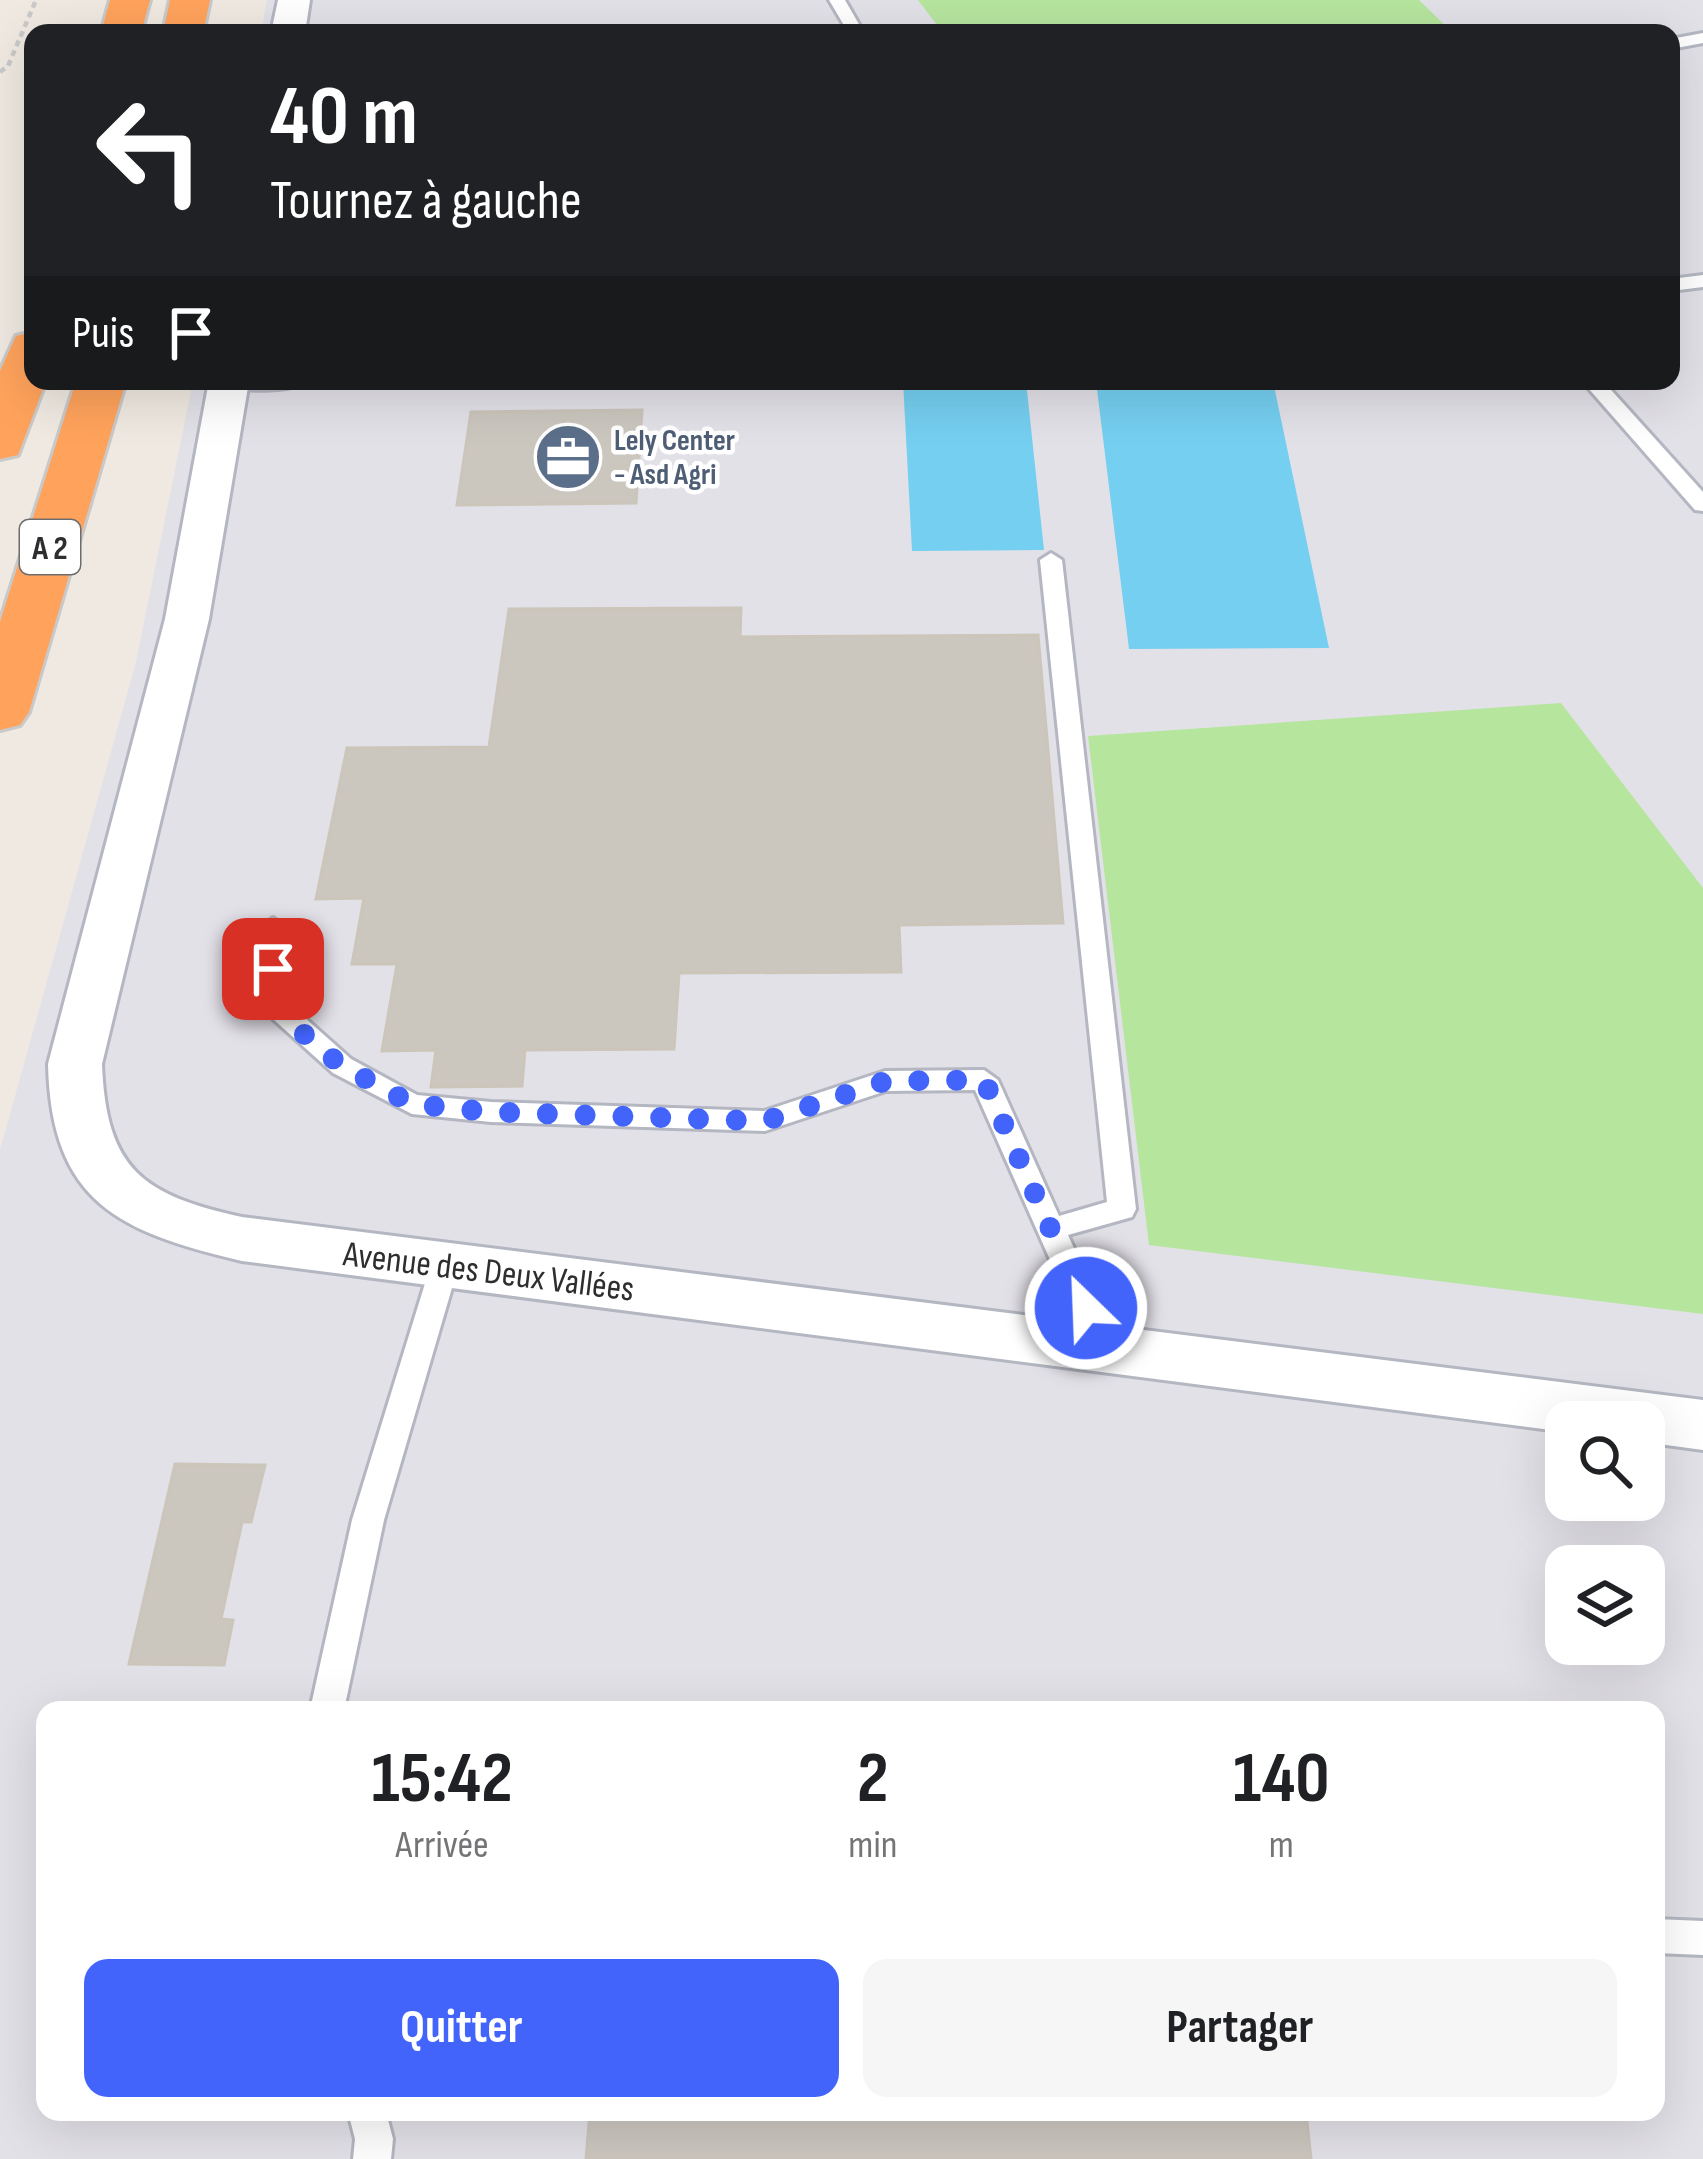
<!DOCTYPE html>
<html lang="fr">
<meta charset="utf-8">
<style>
:root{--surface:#fff;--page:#f6f6f6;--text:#202124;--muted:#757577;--accent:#4264fb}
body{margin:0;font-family:"Sofia Sans Condensed",sans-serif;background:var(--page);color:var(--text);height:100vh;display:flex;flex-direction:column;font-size:45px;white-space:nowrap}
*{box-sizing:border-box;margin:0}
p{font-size:39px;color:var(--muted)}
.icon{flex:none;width:66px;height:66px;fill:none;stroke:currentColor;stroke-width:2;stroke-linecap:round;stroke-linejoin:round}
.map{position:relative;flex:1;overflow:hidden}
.panel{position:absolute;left:36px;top:1701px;width:1629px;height:420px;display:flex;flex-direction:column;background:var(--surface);border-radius:24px;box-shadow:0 12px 48px #0002}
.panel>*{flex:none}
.top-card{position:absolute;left:24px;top:24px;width:1656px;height:366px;border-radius:24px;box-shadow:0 12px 48px #0002;background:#202124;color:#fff;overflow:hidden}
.controls{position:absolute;left:1545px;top:1401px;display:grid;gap:24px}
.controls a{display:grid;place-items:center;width:120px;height:120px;border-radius:24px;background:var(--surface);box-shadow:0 12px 48px #0002;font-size:60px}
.pin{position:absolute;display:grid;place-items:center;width:102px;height:102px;color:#fff;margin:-51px;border-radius:24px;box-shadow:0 6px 18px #0006}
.me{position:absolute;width:132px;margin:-66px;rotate:336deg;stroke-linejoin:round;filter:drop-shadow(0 0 9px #0008)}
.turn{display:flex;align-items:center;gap:42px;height:252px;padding:0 48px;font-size:54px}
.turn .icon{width:156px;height:156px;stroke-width:2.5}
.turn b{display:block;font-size:84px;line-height:102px}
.then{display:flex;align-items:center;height:114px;padding:0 48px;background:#0003;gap:24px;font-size:45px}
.eta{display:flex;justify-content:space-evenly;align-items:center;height:204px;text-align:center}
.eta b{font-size:72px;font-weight:700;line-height:84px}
.action{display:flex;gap:24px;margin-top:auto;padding:24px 48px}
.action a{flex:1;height:138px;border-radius:24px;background:var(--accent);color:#fff;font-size:48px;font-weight:700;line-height:138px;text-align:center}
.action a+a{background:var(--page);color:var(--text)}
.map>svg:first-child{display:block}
.industrial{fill:#e3e1e8;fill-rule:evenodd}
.green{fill:#b6e59e}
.water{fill:#75cff0}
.building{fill:#cbc7bf;stroke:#cbc5ba;stroke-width:3}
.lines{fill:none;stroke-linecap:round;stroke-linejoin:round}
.service-casing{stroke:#b4b7c1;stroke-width:6}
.minor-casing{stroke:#b4b7c1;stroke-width:6}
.motorway-casing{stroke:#c9c9c9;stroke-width:6}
.path{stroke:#c9c9c9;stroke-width:4.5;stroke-dasharray:6 4.5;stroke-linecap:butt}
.service{fill:#fff;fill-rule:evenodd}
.minor{fill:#fff;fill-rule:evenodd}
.motorway{fill:#ffa35c;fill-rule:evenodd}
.route{stroke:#4264fb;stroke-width:21;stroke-dasharray:0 37.8}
.labels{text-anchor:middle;stroke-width:9;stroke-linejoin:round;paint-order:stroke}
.far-service-label{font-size:30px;font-weight:bold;fill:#4e5e75;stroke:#fff;text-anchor:start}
.shield{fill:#fff;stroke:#6d6d6d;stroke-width:3}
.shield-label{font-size:33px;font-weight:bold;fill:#2e2e2e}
.street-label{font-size:36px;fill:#2e2e2e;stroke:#fff}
</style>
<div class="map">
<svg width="1703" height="2159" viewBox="0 0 1703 2159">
<rect width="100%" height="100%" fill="#efe9e1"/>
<!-- industrial -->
<path class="industrial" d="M267 0H1703V2159H0V1150L136 662 193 381H1671V33H261ZM1566 1422H1644V1500H1566ZM1566 1566H1644V1644H1566ZM45 1710H1656V2112H45Z"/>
<!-- green -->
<path class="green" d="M918 0H1419L1453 33H943Z
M1561 703 1703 888V1314L1149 1245 1088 736Z"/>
<!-- water -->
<path class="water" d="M903 381H1026L1044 550 912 551Z
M1096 381H1273L1329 648 1129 649Z"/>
<!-- building -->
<path class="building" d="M642 410 636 503 457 505 471 412Z
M741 608 740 637 1038 635 1063 923 899 925 901 972 679 973 674 1049 525 1050 522 1086 431 1087 436 1050 382 1051 397 964H352L364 898 316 899 347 748 489 747 509 609Z
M175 1464 265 1465 251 1522H242L221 1619 233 1620 224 1665 129 1664Z
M590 2112H1306L1311 2159H586Z"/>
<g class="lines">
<!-- service casing -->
<g class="service-casing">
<path id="service" d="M829 0H845L864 33H776L784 28 845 27Z
M1703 33V43L1671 49V39Z
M1703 275V287L1671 291V279Z
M307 381C291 392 235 393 219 382Z
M1582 381H1603L1703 492V511L1695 510Z
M1051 553 1062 560 1136 1209 1132 1217 1068 1235 1119 1348 1114 1356 1104 1360 1094 1356 1089 1348 975 1090 886 1091 765 1131 491 1122 412 1114 333 1073 273 1019 260 969V927L273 918 286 927V969L294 1008 351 1059 417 1095 491 1102 764 1111 885 1071 984 1070 998 1080 1059 1216 1107 1202 1040 560Z
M445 1253 455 1256 459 1264 384 1520 344 1710H310L352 1520 431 1264 435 1256Z
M1656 1919 1703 1921V1955L1656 1953Z
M348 2112H386L393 2139 391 2159H353L355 2139Z"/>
</g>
<!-- minor casing -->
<g class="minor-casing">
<path id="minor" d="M278 0H310L305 33H271Z
M209 381H249L209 619 102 1064C106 1170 143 1195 242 1217L1703 1400V1450L1644 1442V1422H1566V1432L242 1261C120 1232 51 1203 48 1064L165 619Z"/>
</g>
<!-- motorway casing -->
<g class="motorway-casing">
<path id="motorway" d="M110 0H150L141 33H101Z
M170 0H210L203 33H163Z
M33 332V381H46L18 455 0 459V371L16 336Z
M76 381H126L29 712 20 725 0 730V622Z"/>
</g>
<!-- path -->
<path class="path" d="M0 72 8 66 36 0"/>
<!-- service -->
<use href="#service" class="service"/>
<!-- minor -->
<use href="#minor" class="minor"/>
<!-- motorway -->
<use href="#motorway" class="motorway"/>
</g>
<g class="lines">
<!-- route -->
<path class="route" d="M273 969 282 1012 310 1040 342 1066 412 1104 491 1112 765 1121 886 1081 984 1080 1086 1308"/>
</g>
<!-- icons -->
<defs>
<g id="office-disc" transform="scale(3.45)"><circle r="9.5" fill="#5c6f8a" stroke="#fff"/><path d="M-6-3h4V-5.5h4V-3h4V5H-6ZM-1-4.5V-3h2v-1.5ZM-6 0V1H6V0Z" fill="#fff"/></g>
</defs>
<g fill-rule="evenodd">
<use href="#office-disc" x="568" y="457"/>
</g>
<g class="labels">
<!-- far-service labels -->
<g class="far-service-label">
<text x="614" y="450">Lely Center<tspan x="614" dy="34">- Asd Agri</tspan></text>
</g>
<!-- shield labels -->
<rect class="shield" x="20" y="520" width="60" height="54" rx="9"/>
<g class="shield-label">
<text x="50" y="559">A 2</text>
</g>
<!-- street labels -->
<g class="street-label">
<text transform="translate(489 1270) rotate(7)" y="13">Avenue des Deux Vallées</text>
</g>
</g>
</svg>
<div class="controls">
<a><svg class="icon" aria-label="search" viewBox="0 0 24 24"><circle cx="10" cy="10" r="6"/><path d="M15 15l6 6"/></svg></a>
<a><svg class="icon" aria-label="layers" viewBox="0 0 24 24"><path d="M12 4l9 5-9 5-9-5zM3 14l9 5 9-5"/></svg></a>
</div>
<div class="pin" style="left:273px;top:969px;background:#d93025"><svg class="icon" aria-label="arrive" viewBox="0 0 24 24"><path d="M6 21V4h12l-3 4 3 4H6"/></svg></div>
<svg class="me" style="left:1086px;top:1308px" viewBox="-20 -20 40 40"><circle r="17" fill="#4264fb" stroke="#fff" stroke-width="3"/><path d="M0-11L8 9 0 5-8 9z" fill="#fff"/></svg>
<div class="top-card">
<div class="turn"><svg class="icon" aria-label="left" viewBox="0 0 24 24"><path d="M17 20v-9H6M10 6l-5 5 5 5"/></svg><div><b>40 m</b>Tournez à gauche</div></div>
<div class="then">Puis<svg class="icon" aria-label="arrive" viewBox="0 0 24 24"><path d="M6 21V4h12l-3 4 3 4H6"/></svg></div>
</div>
<section class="panel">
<div class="eta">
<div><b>15:42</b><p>Arrivée</p></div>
<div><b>2</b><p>min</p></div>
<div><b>140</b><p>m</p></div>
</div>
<div class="action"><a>Quitter</a><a>Partager</a></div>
</section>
</div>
